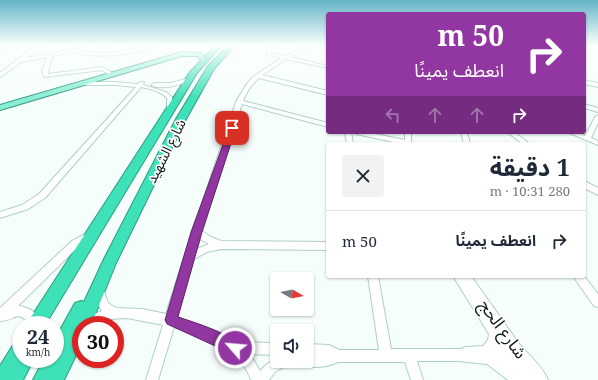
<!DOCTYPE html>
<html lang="ar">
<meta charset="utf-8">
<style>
:root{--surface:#fff;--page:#f2f2f3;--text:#1f2937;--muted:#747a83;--line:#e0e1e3}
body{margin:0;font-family:"Noto Serif","Noto Sans Arabic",serif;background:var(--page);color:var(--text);direction:rtl;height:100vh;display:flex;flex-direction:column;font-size:15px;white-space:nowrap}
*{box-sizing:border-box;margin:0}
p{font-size:13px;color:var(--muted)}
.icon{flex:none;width:22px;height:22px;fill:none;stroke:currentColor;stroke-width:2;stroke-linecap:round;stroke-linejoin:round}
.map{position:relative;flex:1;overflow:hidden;direction:ltr}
.side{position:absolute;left:326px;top:142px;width:260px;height:136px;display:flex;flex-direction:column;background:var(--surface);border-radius:4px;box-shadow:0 1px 3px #0004;direction:rtl}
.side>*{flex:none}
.top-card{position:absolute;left:326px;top:12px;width:260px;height:122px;border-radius:4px;box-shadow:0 1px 3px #0004;direction:rtl;background:#9236a1;color:#fff;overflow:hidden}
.needle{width:26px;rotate:99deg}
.controls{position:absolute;left:270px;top:272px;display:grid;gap:8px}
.controls a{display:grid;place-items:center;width:44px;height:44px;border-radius:4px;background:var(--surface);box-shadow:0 1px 3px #0004;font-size:20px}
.speed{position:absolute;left:12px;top:316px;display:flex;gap:8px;font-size:20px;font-weight:700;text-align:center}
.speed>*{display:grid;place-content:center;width:52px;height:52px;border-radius:50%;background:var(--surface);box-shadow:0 1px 3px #0004;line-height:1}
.speed small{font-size:10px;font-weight:400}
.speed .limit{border:6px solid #d22;background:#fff;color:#111}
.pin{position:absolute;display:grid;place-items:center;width:34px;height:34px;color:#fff;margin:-17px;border-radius:8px;box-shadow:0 2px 6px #0006}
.me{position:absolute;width:44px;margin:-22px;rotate:297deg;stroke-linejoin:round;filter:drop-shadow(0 0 3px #0008)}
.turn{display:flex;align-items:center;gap:14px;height:84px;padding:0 16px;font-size:18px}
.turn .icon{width:52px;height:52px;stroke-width:2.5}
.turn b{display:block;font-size:28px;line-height:34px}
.lanes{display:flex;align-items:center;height:38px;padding:0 16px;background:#0003;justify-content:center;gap:20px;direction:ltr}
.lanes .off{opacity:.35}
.round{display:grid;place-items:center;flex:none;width:42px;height:42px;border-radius:4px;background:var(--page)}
.headline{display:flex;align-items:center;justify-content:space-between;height:68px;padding:0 16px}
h1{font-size:24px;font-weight:700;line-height:30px}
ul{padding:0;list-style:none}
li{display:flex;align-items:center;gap:12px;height:60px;padding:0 16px;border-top:1px solid var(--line)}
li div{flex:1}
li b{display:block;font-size:15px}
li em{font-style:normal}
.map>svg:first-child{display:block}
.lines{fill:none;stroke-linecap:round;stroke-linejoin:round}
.minor-casing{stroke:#acd1c4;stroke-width:2}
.major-casing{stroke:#2e9c80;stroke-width:2}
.highway-casing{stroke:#2e9c80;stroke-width:2}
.minor{fill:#fff;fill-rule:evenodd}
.major{fill:#8cedd5;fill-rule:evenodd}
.highway{fill:#3fe1b9;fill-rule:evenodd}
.route{fill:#9236a1;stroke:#5f2369}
.labels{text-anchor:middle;stroke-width:3.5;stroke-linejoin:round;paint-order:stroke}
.street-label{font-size:14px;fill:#0d1b17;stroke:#fff}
.near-street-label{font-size:17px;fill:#0d1b17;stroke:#fff}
</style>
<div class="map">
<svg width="598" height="380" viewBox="0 0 598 380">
<rect width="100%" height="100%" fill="#f6fefb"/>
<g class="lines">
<!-- minor casing -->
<g class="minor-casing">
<path id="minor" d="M15 45H21L0 51V49Z
M37 45H42L26 58 74 49 78 45H83L78 49 79 51 91 53 101 45H106L96 53 115 52 148 45H154C134 56 98 58 75 53V51L52 56 48 72V74L103 67 111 72V74L109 75 102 70 44 77 42 72 47 57 21 62 0 77V73Z
M273 45H278L271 50V53L285 56 309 45 328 47V49L313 46 290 57 328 66V68L286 59 262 75 328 91V95L259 78C252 84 246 92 243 101L328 123V127L242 104 202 231 211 237 221 241 328 242V250L221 249 207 252 194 259 177 317 213 330 235 342 277 343V355L250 354 260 371 267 364 277 358V361H289L287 365 275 372 269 380H251C241 349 202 335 174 327L158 380H146L163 325 127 318 110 319 96 325H81V327L80 325C84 317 94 314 102 311L99 306 94 291 95 288 99 286 103 288 108 303 116 308 142 309 166 314 184 257 236 102 246 85 253 77 281 58 267 54V48ZM200 239 209 244 197 249Z
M189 78 192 80 191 81C180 84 162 91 151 85L154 83H171Z
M584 80 598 83V87L584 84Z
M81 82H115L138 84 140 82H144L143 85 166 92 172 97 173 110 170 112 167 110V98C160 91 151 89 141 87L45 198 28 209 0 218V212L22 205 39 194 136 87 115 85H79L78 84Z
M584 104 598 108V112L584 108Z
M598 115V123L591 138 598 141V145L567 132H576L585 136 595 117Z
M345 132H351L353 144H347Z
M353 132H365L405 140V132H411V144H403L356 134Z
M461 132H467L470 144H464Z
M507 132H514L530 144H523Z
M584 181 598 188V195L584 188Z
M91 231 94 232 96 235 94 238 78 247 18 306C29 307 38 313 43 323L42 325H31C15 308 17 321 0 321V308L72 241Z
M368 276H378L391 349H461L466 347 483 346 488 340 489 334 453 276H471L520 345C529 355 543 367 548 380H508L487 364 458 361H417L423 380H411L405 362H338C328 367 313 369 303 364L301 361H307V344L329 345 339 350H379Z
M573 276H584L598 294V307L594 306Z"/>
</g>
<!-- major casing -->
<g class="major-casing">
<path id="major" d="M182 52 201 53 206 60 203 62 197 56H182L0 110V105Z"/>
</g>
<!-- highway casing -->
<g class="highway-casing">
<path id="highway" d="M216 45H222L197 73 45 325H26L190 72Z
M229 45H235L214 69 186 119 116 263 91 325H81V345L64 380H33L44 359H55V339L75 303 81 301 84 302 104 259 176 119 208 66Z
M21 339V359H34L23 380H0V366L15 342Z"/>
</g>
<!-- minor -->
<use href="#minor" class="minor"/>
<!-- major -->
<use href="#major" class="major"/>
<!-- highway -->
<use href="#highway" class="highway"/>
</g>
<!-- sky -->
<linearGradient id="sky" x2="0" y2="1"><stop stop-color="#62b4c7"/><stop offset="0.46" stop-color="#fbfffd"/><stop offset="1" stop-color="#fbfffd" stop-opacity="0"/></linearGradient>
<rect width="598" height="98" fill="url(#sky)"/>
<!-- route -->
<path class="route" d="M232 125 236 128 202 232 178 317C193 322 236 335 241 348L239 353 235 355 167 324 165 320 191 232 229 128Z"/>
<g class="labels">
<!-- street labels -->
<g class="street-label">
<text transform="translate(166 151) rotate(-63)" y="5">شارع الشهيد</text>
</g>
<!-- near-street labels -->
<g class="near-street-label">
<text transform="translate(503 329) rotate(54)" y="6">شارع الحج</text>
</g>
</g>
</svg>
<div class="controls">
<a><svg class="needle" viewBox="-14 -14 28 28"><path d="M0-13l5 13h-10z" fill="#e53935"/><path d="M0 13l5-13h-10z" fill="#747a83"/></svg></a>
<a><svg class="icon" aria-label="sound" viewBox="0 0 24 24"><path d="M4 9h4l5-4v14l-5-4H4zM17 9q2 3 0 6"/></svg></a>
</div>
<div class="speed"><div>24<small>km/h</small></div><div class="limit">30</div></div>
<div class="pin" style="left:232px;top:128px;background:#d93025"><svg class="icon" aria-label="arrive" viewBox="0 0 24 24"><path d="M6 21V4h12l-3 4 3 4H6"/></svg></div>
<svg class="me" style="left:235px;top:348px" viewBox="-20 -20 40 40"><circle r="17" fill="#9236a1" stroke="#fff" stroke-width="3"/><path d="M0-11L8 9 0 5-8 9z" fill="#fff"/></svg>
<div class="top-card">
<div class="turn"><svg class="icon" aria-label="right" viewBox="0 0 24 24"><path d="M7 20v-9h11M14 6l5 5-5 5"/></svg><div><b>50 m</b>انعطف يمينًا</div></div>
<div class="lanes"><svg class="icon off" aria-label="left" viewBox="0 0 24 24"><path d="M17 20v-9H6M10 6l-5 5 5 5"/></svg><svg class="icon off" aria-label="ahead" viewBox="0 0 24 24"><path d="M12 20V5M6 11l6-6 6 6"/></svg><svg class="icon off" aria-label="ahead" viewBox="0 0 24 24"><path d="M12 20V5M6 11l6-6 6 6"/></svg><svg class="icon" aria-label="right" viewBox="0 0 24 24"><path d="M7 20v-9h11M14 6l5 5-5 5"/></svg></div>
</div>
<section class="side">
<div class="headline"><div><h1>1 دقيقة</h1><p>280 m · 10:31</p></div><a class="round"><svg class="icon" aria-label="close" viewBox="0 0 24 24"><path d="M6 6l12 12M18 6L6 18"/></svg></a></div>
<ul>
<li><svg class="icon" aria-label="right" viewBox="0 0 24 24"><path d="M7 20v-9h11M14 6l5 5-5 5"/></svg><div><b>انعطف يمينًا</b></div><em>50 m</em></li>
</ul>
</section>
</div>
